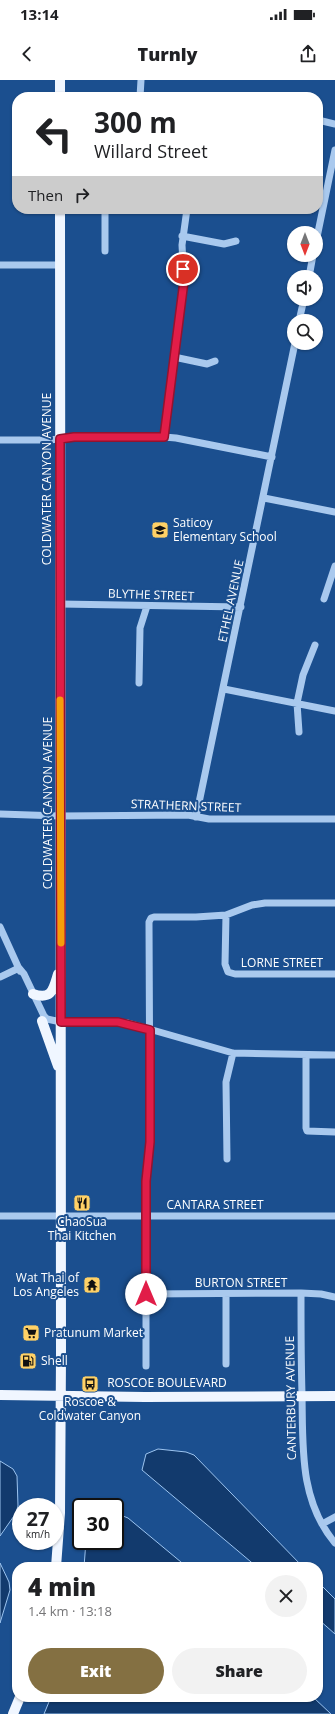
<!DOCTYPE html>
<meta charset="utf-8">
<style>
:root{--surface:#fff;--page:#f2f2f2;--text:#202124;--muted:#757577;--accent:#847042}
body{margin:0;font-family:"Open Sans",sans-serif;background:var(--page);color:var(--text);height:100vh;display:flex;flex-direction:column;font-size:15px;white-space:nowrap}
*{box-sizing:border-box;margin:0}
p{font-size:13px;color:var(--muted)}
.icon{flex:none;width:22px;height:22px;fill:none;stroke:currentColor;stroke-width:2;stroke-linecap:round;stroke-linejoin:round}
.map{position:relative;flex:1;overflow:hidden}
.side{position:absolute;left:12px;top:1482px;width:311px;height:140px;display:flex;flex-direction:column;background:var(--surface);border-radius:16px;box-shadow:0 1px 3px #0004}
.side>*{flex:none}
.banner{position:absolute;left:12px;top:12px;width:311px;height:122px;border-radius:16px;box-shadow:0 1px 3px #0004;background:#fff;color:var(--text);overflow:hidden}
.needle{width:26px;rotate:180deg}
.controls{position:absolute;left:287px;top:146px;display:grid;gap:8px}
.controls a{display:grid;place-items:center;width:36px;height:36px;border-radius:50%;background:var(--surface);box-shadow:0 1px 3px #0004;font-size:20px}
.speed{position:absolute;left:12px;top:1418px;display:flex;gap:8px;font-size:20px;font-weight:700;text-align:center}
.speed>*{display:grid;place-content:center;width:52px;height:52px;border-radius:50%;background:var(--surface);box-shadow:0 1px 3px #0004;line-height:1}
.speed small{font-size:10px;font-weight:400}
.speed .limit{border:2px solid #111;border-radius:6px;background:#fff;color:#111}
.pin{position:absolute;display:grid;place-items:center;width:34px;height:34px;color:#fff;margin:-17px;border:2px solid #fff;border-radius:50%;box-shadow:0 1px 4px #0007}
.me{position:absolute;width:44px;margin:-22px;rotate:0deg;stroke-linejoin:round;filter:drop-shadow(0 0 3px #0008)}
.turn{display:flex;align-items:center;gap:14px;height:84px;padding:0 16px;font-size:18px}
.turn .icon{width:52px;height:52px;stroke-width:2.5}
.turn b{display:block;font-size:28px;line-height:34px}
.then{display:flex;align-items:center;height:38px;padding:0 16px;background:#0003;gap:8px;font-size:15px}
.round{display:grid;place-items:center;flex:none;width:42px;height:42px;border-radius:21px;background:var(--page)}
.summary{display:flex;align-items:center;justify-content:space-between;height:68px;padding:0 16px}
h1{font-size:24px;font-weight:800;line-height:30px}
.button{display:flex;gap:8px;margin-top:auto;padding:8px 16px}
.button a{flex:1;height:46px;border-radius:24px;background:var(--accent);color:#fff;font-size:16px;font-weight:800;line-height:46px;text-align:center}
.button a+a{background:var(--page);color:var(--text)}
.status{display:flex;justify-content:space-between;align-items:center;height:28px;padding:0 20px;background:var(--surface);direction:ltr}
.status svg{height:11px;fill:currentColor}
header{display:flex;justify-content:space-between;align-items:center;height:52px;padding:0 16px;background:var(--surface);font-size:18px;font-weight:800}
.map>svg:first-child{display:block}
.water{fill:#123a6d;stroke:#9cc4f0}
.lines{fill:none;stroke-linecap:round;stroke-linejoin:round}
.minor{stroke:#a9c9ee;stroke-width:7}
.major{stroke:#f0f6ff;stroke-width:10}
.route-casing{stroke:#92132f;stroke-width:10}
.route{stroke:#e11d48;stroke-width:7}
.slow{stroke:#f59e0b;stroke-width:7}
.labels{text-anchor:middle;stroke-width:4;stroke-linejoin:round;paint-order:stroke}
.street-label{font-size:12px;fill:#fff;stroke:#1b4f8f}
.poi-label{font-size:12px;fill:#fff;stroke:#1b4f8f;text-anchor:start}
</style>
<div class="status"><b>13:14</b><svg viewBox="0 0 49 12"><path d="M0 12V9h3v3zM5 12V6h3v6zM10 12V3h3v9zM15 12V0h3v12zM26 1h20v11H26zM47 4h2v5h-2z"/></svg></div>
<header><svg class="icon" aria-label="back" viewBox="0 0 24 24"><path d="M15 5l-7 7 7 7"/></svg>Turnly<svg class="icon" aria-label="share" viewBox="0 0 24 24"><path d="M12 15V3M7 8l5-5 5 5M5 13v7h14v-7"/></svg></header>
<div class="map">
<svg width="335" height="1634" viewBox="0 0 335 1634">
<rect width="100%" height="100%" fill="#1b4f8f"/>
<!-- water -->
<path class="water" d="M158 1369 186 1372 194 1375 303 1487H257L142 1390 146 1374Z
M0 1381 13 1389 17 1396 18 1426 16 1433 0 1456Z
M123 1436 128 1438 187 1487H84L86 1461H115V1438Z
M0 1483 9 1502 10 1510 0 1543Z
M318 1502 335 1519V1554L318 1539Z
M51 1617H313L331 1634H44Z"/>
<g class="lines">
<!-- minor -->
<path class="minor" d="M140 17 141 0
M318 40 335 44
M105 129V171
M182 156 224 164 236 161
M316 162 335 70
M0 185H61
M309 197 313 175
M299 241 304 219
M174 277 207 284 215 281
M164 357 184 201 182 165 187 129
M0 360H50L74 357H164L176 358 272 377
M264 418 335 432
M324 519 335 486
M60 524 241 527
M139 603 140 548 147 526
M224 609 335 631
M299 652 297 623 303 595 315 565
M0 734 60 736 188 735 209 739H335
M196 737 295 263
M226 835 225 884 228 892 235 894H335
M0 847 20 891
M19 888 24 894 44 936 47 939 61 942 107 941 128 943 233 973 335 975
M0 897 19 888
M306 975V1048L307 1051 335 1052
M227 1079 226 1002 233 973
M0 1136H335
M301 1213C301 1247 301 1281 302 1314 303 1366 299 1420 335 1463
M146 1214 301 1213 321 1214 335 1217
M226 1284V1214
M146 1286V1101L150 1062 149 842 151 838 154 837H196L226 835 252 825 265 823H335
M322 1444 335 1437"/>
<!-- major -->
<path class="major" d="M60 17V0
M33 914C52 920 53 910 58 894
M42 941 58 986
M0 1315 145 1317 335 1316
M56 1487 60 1433 61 1276 60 129
M13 1634 20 1617"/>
</g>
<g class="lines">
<!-- route casing -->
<g class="route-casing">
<path id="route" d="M146 1214V1101L150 1062V950L118 942H61L60 359 74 357H164L184 201 183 189"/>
</g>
<!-- route -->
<use href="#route" class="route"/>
<!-- slow -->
<path class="slow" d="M60 620 61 863"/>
</g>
<!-- icons -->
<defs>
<g id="school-square" transform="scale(0.9)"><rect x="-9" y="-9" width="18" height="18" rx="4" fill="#ffd166" stroke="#1b4f8f"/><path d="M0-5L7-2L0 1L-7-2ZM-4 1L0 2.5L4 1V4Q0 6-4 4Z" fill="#111"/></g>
<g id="restaurant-square" transform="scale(0.9)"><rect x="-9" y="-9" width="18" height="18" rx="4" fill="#ffd166" stroke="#1b4f8f"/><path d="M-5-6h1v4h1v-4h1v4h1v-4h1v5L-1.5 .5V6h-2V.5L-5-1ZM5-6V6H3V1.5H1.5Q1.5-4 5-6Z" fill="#111"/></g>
<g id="temple-square" transform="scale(0.9)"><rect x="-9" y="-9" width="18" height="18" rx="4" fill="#ffd166" stroke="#1b4f8f"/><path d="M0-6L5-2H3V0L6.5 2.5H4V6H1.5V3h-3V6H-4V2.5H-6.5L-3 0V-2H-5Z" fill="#111"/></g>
<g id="supermarket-square" transform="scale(0.9)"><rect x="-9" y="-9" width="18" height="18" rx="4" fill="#ffd166" stroke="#1b4f8f"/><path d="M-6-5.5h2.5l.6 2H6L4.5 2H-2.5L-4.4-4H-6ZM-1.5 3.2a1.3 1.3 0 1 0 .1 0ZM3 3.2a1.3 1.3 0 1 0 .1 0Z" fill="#111"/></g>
<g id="fuel-square" transform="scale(0.9)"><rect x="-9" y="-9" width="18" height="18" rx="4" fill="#ffd166" stroke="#1b4f8f"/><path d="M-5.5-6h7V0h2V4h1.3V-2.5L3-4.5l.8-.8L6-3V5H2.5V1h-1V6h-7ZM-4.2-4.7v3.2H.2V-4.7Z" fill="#111"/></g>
<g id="bus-square" transform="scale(0.9)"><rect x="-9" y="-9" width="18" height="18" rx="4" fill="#ffd166" stroke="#1b4f8f"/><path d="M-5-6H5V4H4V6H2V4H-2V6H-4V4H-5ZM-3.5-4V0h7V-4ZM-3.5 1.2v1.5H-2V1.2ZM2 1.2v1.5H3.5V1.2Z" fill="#111"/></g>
</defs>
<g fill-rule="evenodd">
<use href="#school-square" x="160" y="450"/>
<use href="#restaurant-square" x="82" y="1123"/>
<use href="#temple-square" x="92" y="1205"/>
<use href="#supermarket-square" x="31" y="1253"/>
<use href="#fuel-square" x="28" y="1281"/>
<use href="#bus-square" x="90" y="1304"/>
</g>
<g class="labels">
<!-- street labels -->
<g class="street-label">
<text transform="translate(47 399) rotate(-90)" y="4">COLDWATER CANYON AVENUE</text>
<text transform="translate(151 515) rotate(2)" y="4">BLYTHE STREET</text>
<text transform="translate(231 521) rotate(-78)" y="4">ETHEL AVENUE</text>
<text transform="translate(48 723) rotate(-90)" y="4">COLDWATER CANYON AVENUE</text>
<text transform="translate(186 726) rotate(2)" y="4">STRATHERN STREET</text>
<text x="282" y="887">LORNE STREET</text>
<text x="215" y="1129">CANTARA STREET</text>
<text x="241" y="1207">BURTON STREET</text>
<text x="167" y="1307">ROSCOE BOULEVARD</text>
<text transform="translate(291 1318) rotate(-91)" y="4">CANTERBURY AVENUE</text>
</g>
<!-- poi labels -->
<g class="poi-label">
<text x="173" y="447">Saticoy<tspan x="173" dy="14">Elementary School</tspan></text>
<text x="82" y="1146" text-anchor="middle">ChaoSua<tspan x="82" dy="14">Thai Kitchen</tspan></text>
<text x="79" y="1202" text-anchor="end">Wat Thai of<tspan x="79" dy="14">Los Angeles</tspan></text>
<text x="44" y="1257">Pratunum Market</text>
<text x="41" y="1285">Shell</text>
<text x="90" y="1326" text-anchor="middle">Roscoe &amp;<tspan x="90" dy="14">Coldwater Canyon</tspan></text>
</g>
</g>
</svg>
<div class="controls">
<a><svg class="needle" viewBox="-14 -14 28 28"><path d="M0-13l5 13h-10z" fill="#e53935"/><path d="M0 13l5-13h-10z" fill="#757577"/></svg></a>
<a><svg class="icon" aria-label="sound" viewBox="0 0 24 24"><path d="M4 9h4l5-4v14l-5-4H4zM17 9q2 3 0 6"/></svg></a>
<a><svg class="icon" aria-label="search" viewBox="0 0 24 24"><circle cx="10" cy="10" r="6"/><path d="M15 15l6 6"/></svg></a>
</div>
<div class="speed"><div>27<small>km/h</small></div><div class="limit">30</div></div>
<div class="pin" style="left:183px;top:189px;background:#d93025"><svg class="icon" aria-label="arrive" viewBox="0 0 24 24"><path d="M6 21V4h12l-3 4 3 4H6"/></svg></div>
<svg class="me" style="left:146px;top:1214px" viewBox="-20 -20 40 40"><circle r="19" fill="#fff"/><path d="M0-13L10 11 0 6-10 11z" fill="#e11d48"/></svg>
<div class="banner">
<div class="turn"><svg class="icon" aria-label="left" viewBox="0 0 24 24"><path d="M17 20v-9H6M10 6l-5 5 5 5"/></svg><div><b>300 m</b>Willard Street</div></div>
<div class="then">Then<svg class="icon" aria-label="right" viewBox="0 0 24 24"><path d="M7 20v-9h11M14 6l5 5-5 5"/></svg></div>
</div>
<section class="side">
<div class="summary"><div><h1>4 min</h1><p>1.4 km · 13:18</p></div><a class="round"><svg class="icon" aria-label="close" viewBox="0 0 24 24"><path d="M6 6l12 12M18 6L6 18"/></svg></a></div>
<div class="button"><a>Exit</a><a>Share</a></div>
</section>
</div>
